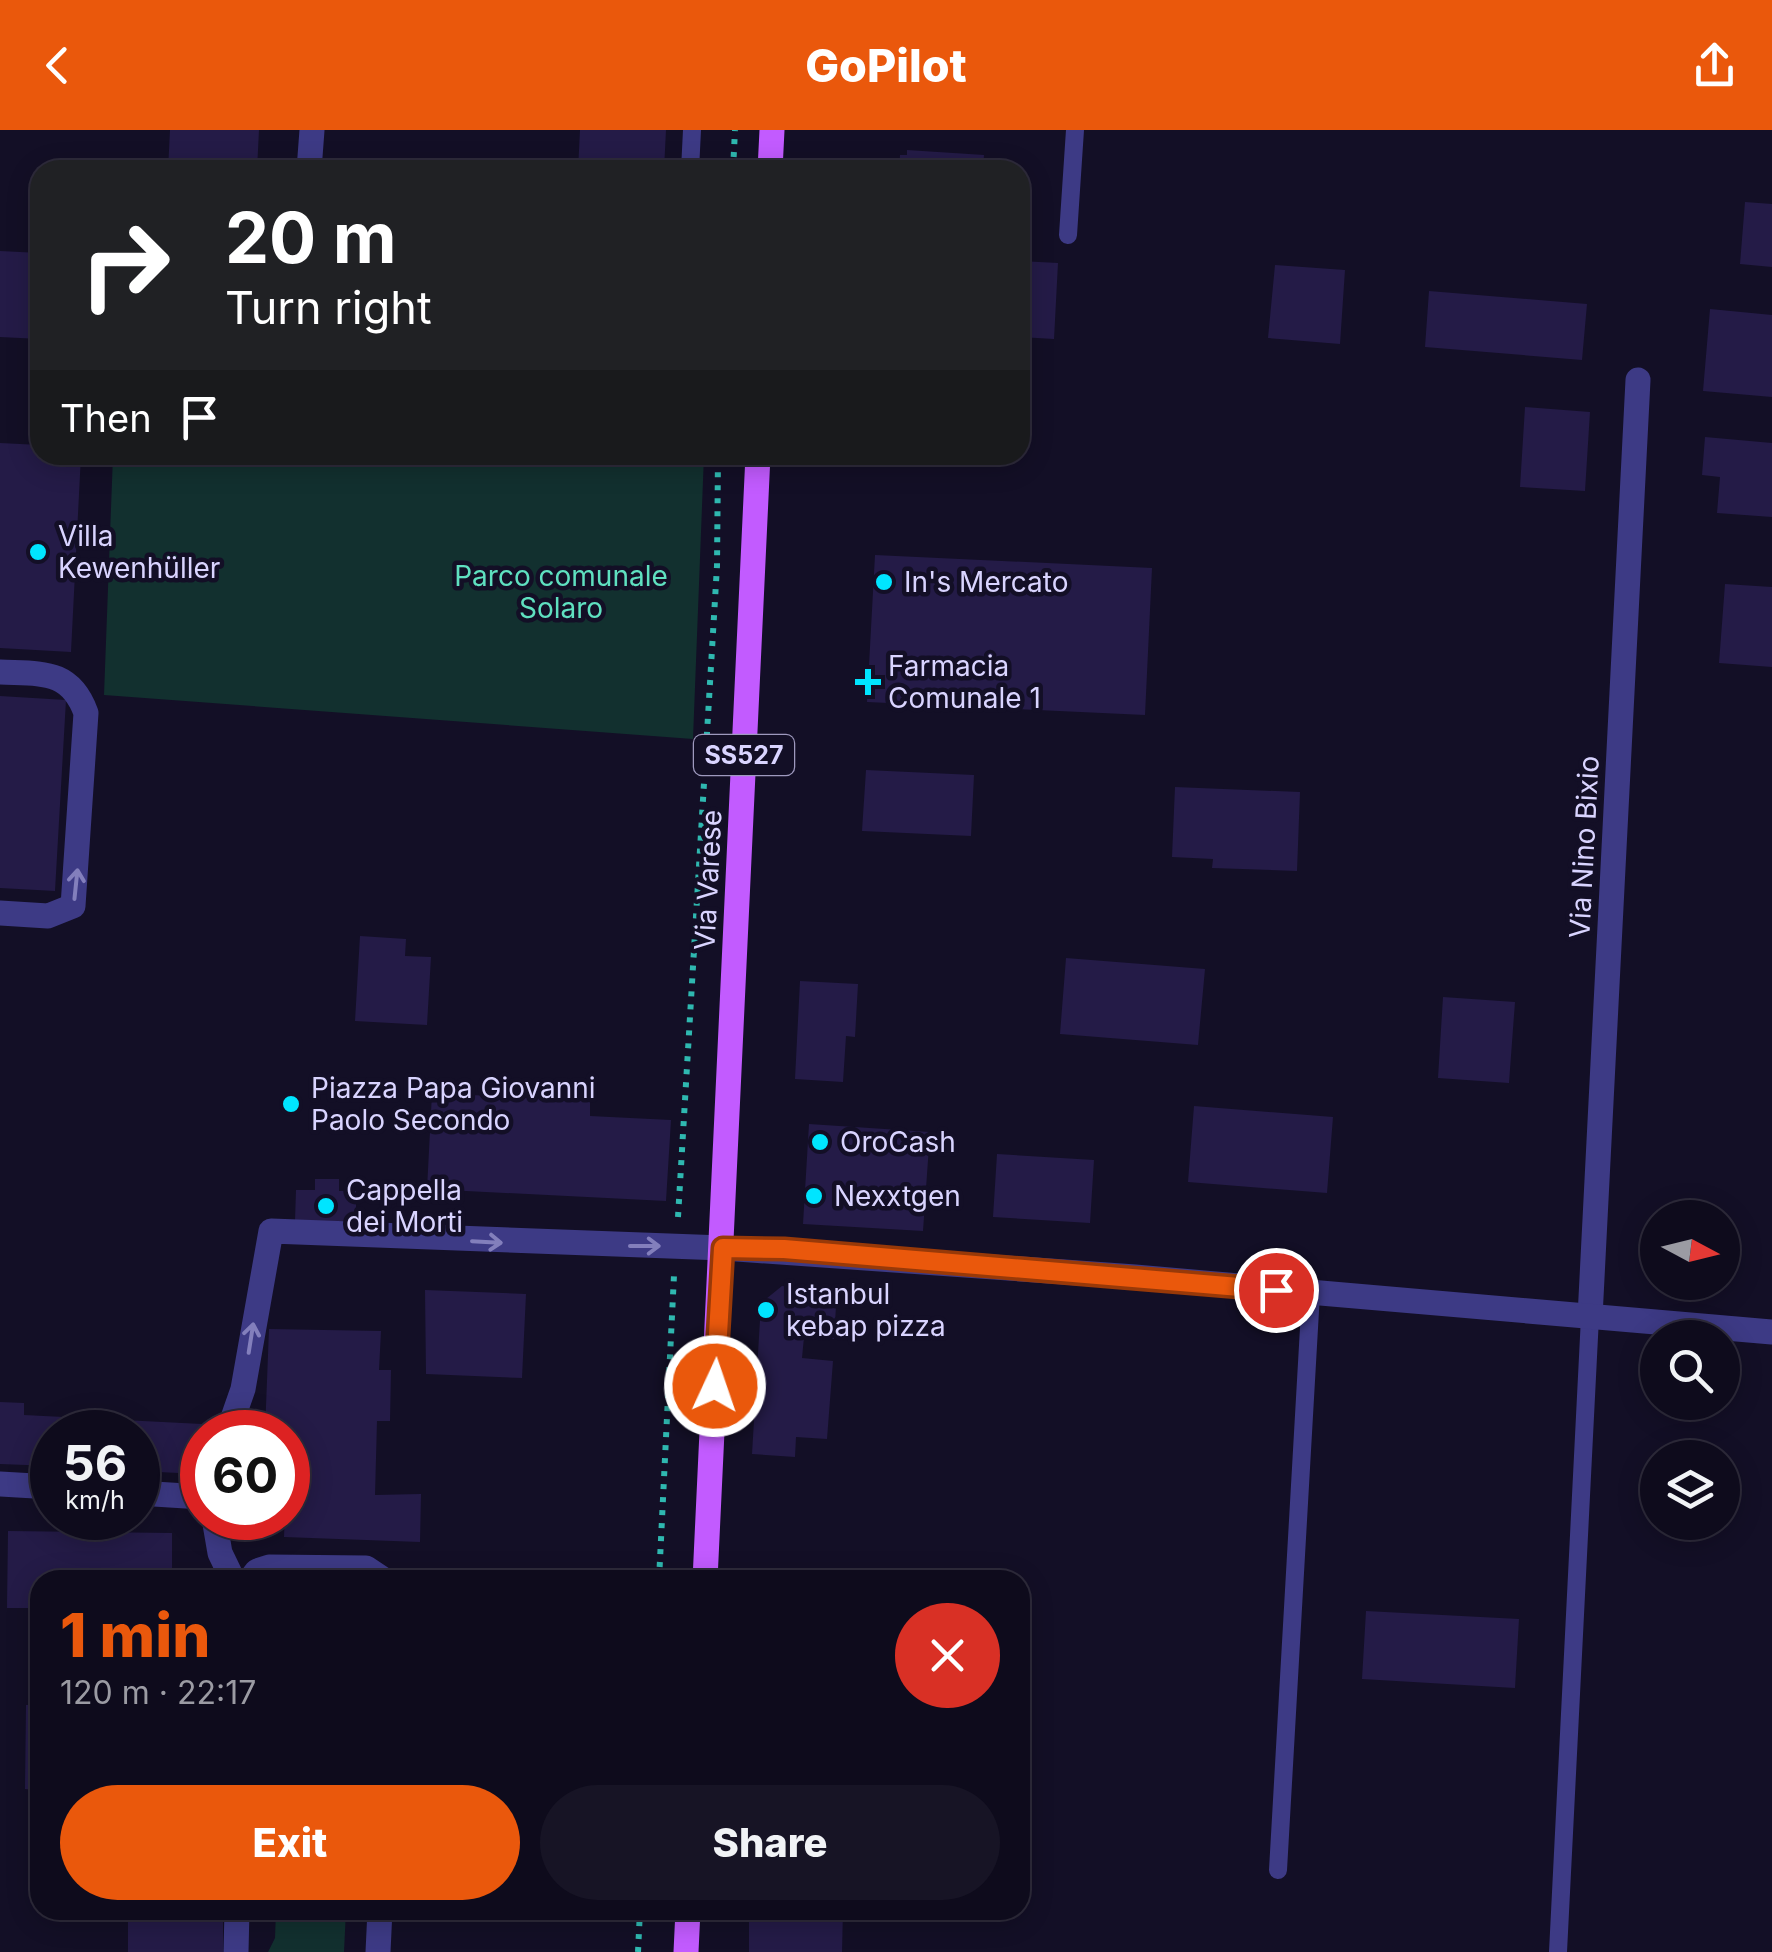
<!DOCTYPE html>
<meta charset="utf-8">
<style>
:root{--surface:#0e0b1c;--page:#171425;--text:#f1f3f6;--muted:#9b9ba3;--line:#2e2b3b;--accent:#ea580c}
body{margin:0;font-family:Inter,sans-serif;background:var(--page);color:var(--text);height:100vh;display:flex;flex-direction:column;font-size:38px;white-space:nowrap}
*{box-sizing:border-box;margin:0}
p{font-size:32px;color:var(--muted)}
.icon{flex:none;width:55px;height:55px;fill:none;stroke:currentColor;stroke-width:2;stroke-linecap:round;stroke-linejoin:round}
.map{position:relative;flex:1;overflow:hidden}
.drawer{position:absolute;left:30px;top:1440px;width:1000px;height:350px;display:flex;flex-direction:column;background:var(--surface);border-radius:30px;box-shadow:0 5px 25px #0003,0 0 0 2px var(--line)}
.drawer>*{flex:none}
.top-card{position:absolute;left:30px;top:30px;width:1000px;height:305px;border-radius:30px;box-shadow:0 5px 25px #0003,0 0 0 2px var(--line);background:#202124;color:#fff;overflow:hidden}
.needle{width:65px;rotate:97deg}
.buttons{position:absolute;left:1640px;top:1070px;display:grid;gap:20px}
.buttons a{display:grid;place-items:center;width:100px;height:100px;border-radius:50%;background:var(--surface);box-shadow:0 5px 25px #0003,0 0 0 2px var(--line);font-size:50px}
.speed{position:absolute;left:30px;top:1280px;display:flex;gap:20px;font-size:50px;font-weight:700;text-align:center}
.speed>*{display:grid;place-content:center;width:130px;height:130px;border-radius:50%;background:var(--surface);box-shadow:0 5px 25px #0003,0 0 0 2px var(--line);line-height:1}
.speed small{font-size:25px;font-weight:400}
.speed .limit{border:15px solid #d22;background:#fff;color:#111}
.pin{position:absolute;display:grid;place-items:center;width:85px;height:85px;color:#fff;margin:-42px;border:5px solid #fff;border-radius:50%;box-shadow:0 2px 10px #0007}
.me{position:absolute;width:110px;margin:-55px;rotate:3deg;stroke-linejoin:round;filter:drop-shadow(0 0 8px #0008)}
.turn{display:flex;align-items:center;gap:35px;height:210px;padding:0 30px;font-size:45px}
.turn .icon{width:130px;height:130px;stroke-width:2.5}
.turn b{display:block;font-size:70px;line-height:85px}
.then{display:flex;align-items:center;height:95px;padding:0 30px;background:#0003;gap:20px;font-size:38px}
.round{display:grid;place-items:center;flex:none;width:105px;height:105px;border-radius:52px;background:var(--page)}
.overview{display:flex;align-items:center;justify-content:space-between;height:170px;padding:0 30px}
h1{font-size:60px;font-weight:800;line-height:75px;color:var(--accent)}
.cta{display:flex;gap:20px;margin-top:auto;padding:20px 30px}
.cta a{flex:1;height:115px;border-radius:60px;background:var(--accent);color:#fff;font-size:40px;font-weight:800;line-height:115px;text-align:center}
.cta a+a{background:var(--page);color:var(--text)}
header{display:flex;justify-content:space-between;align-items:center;height:130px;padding:0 30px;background:var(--accent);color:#fff;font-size:45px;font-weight:800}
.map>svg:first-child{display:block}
.green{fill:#12302f}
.building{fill:#241b47}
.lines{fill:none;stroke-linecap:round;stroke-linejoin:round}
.path{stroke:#2fb8b0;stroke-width:6;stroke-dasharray:5 8;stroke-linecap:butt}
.service{stroke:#3d3a85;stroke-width:18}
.minor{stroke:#3d3a85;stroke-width:25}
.tertiary{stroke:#3d3a85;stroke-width:25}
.primary{stroke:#c25bff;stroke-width:25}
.oneway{stroke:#837fbc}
.route-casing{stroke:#983908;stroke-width:25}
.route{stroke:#ea580c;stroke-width:18}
.poi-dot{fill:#00e5ff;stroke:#130f26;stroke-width:4}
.labels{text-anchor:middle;stroke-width:9;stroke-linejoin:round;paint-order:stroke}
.shield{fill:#130f26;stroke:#9e99be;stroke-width:2.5}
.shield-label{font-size:25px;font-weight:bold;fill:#d9d4ff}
.poi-label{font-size:28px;fill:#d9d4ff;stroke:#130f26;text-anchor:start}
.park-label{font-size:28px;fill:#5fe0c0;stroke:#130f26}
.street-label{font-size:28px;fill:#d9d4ff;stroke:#130f26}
</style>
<header><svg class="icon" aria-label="back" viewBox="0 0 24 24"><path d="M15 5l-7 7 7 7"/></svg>GoPilot<svg class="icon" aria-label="share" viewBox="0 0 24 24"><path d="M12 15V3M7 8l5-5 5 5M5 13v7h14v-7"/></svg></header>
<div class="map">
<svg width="1772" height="1822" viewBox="0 0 1772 1822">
<rect width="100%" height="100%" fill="#130f26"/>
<!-- green -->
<path class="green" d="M113 325H704L693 609 104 565Z
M276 1780H346L344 1822H268L275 1808Z"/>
<!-- building -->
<path class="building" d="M170 0H259L257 40H168Z
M580 0H666L664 40H578Z
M907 20 984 25 983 40H899L900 25H907Z
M1745 72 1772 74V137L1740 134Z
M0 121 40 123V209L0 207Z
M1020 131 1058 133 1054 209 1020 207Z
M1275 135 1345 140 1340 214 1268 208Z
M1429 161 1587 174 1582 230 1425 217Z
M1710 179 1772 185V267L1703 261Z
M1525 277 1590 282 1585 361 1520 357Z
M1705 307 1772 313V387L1717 383 1720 347 1702 345Z
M0 313 40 315V325H81L71 522 0 518Z
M875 425 1152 438 1145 585 867 572Z
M1725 454 1772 457V537L1719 533Z
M0 566 66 570 55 761 0 758Z
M866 640 974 645 971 706 862 701Z
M1175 657 1300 662 1297 741 1212 738 1213 729 1172 727Z
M360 806 406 809 405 826 431 827 427 895 355 891Z
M1066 828 1205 839 1198 915 1060 904Z
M800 851 858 854 855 907 846 906 843 952 795 949Z
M1443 867 1515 872 1509 953 1438 948Z
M432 963 590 971V986L671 990 666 1071 427 1059Z
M1194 976 1333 987 1327 1063 1188 1052Z
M809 994 930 1002 923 1101 803 1094Z
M997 1024 1094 1030 1090 1093 993 1087Z
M315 1049H339V1061H356V1091H295L296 1060H315Z
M782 1156 837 1160 834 1209 804 1207 802 1228 833 1231 827 1309 796 1307 795 1327 752 1324 761 1173Z
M425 1160 526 1164 522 1248 426 1244Z
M269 1199 381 1201 379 1240H391L390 1291H377L375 1365 421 1364 420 1412 284 1407 288 1302H265Z
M0 1272 24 1273V1285L202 1294 199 1344 138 1341V1302H52V1336L0 1334Z
M8 1401 172 1403V1450H40V1478H7Z
M1366 1481 1519 1489 1515 1558 1362 1549Z
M26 1575H40V1684L36 1683 34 1660 25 1659Z
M128 1780H223V1822H128Z
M749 1780H843L842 1822H749Z"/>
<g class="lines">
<!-- path -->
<path class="path" d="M733 40 735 0
M678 1087 717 436 718 325
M659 1450 674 1145
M638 1822 640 1780"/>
<!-- service -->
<path class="service" d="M690 40 692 0
M1068 105 1075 0
M1278 1740 1311 1163
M1558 1822 1590 1187"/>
<!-- minor -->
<path class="minor" d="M309 40 312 0
M0 542C41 544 70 539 86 583L73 776 48 786 0 783
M1590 1187 1638 250
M228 1302 243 1259 271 1101 723 1118
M0 1354 52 1357
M138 1363 202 1367
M214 1388 220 1423 233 1450
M250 1450 257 1441 269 1437 366 1438 384 1450
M236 1822 237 1780
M378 1822 380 1780"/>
<!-- tertiary -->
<path class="tertiary" d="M723 1118 1135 1147 1772 1202"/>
<!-- primary -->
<path class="primary" d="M770 40 772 0
M705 1450 758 325
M686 1822 688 1780"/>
</g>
<!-- one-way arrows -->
<defs><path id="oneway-shaft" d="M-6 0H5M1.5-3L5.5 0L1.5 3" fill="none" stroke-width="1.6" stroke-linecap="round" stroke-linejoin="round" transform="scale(2.5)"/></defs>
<g class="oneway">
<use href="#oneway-shaft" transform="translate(76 754) rotate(-84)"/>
<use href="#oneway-shaft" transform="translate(487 1112) rotate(3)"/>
<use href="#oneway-shaft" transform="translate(645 1116)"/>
<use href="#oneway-shaft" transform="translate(251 1208) rotate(-81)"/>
</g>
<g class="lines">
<!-- route casing -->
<g class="route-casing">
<path id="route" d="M715 1256 723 1118 784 1119 1276 1160"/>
</g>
<!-- route -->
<use href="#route" class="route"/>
</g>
<!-- markers -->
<g class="poi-dot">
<circle cx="38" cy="422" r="10"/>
<circle cx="884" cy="452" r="10"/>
<path d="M863 537h10v10h10v10h-10v10h-10v-10h-10v-10h10z"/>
<circle cx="291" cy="974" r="10"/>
<circle cx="820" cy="1012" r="10"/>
<circle cx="814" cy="1066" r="10"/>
<circle cx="326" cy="1076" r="10"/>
<circle cx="766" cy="1180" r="10"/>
</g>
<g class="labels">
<!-- shield labels -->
<rect class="shield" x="694" y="605" width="100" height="40" rx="8"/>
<g class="shield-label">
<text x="744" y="634">SS527</text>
</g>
<!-- poi labels -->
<g class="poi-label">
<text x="58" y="416">Villa<tspan x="58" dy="32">Kewenhüller</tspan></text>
<text x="904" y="462">In's Mercato</text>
<text x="888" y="546">Farmacia<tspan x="888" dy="32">Comunale 1</tspan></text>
<text x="311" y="968">Piazza Papa Giovanni<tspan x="311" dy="32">Paolo Secondo</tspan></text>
<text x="840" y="1022">OroCash</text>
<text x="346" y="1070">Cappella<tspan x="346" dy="32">dei Morti</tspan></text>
<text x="834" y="1076">Nexxtgen</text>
<text x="786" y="1174">Istanbul<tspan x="786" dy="32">kebap pizza</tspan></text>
</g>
<!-- park labels -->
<g class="park-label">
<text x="561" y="456">Parco comunale<tspan x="561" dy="32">Solaro</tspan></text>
</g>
<!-- street labels -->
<g class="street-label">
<text transform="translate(1584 717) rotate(-87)" y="10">Via Nino Bixio</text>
<text transform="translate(708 750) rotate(-87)" y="10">Via Varese</text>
</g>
</g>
</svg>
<div class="buttons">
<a><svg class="needle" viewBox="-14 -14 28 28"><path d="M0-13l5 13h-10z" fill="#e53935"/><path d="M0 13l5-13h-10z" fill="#9b9ba3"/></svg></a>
<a><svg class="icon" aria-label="search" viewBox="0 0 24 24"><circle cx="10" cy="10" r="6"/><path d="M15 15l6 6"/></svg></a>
<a><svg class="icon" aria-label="layers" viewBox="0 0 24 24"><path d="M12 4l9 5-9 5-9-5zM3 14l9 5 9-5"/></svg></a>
</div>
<div class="speed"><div>56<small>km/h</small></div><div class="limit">60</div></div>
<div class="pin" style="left:1276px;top:1160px;background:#d93025"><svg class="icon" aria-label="arrive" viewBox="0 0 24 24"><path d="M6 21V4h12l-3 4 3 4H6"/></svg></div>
<svg class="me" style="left:715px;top:1256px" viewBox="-20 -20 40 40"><circle r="17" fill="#ea580c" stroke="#fff" stroke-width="3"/><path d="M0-11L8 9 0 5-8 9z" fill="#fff"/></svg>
<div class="top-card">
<div class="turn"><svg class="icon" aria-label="right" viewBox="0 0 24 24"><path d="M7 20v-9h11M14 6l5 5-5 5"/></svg><div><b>20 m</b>Turn right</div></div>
<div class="then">Then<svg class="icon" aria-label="arrive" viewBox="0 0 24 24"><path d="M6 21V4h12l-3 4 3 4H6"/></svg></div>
</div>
<section class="drawer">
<div class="overview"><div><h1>1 min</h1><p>120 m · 22:17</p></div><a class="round" style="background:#d93025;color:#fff"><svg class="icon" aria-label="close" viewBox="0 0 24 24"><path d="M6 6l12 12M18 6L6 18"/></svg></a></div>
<div class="cta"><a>Exit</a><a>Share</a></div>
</section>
</div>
